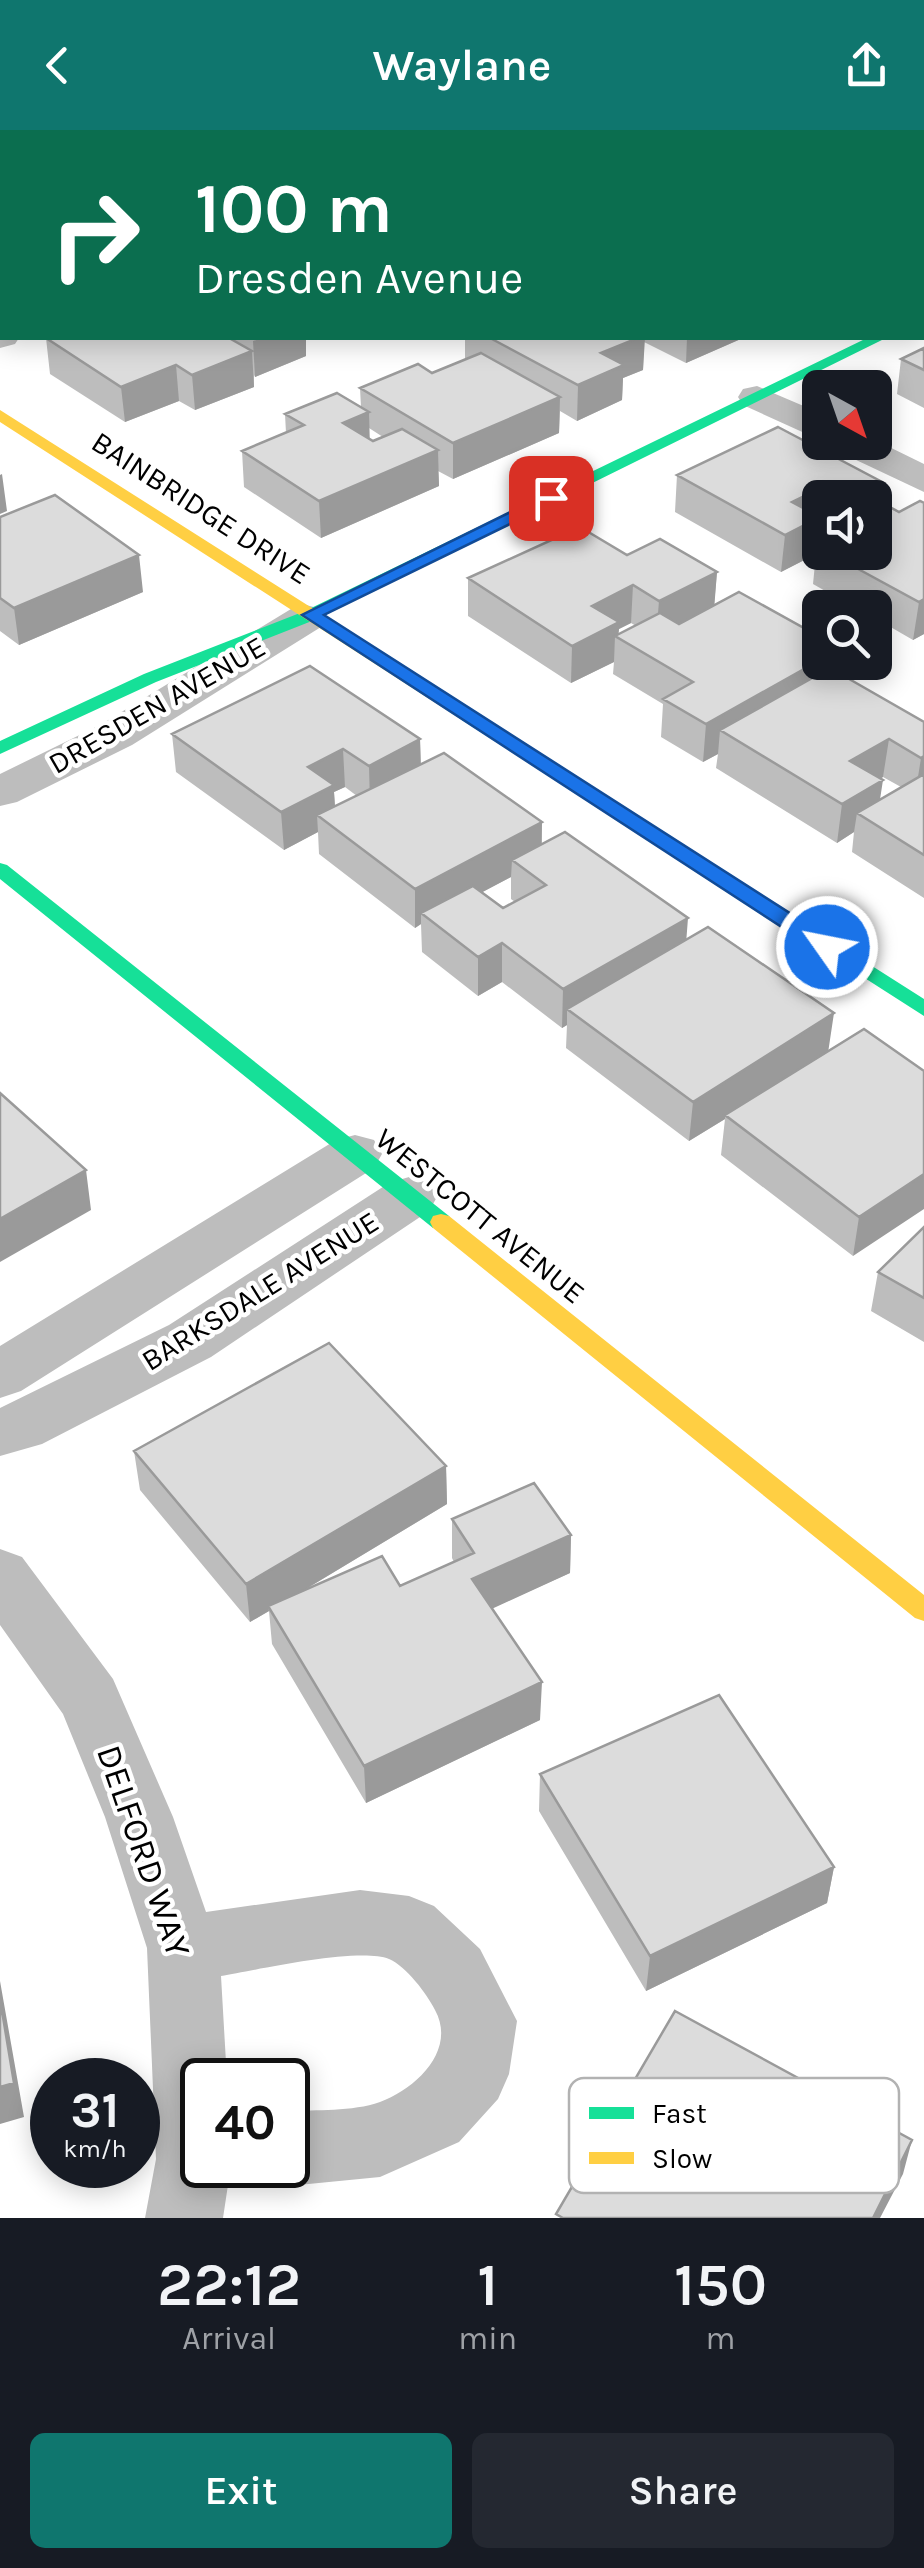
<!DOCTYPE html>
<style>
:root{--surface:#171b24;--page:#242831;--text:#f1f3f6;--muted:#9ea1a6;--accent:#0f766e}
body{margin:0;font-family:Karla,sans-serif;background:var(--page);color:var(--text);height:100vh;display:flex;flex-direction:column;font-size:38px;white-space:nowrap}
*{box-sizing:border-box;margin:0}
p{font-size:32px;color:var(--muted)}
.icon{flex:none;width:55px;height:55px;fill:none;stroke:currentColor;stroke-width:2;stroke-linecap:round;stroke-linejoin:round}
.map{position:relative;height:2088px;overflow:hidden}
.details{display:flex;flex-direction:column;background:var(--surface);flex:1}
.details>*{flex:none}
.top-card{position:absolute;left:0px;top:0px;width:925px;height:210px;box-shadow:0 5px 25px #0003;background:#0b6e4f;color:#fff;overflow:hidden}
.needle{width:65px;rotate:140deg}
.controls{position:absolute;left:802px;top:240px;display:grid;gap:20px}
.controls a{display:grid;place-items:center;width:90px;height:90px;border-radius:15px;background:var(--surface);box-shadow:0 5px 25px #0003;font-size:50px}
.speed{position:absolute;left:30px;top:1928px;display:flex;gap:20px;font-size:50px;font-weight:700;text-align:center}
.speed>*{display:grid;place-content:center;width:130px;height:130px;border-radius:50%;background:var(--surface);box-shadow:0 5px 25px #0003;line-height:1}
.speed small{font-size:25px;font-weight:400}
.speed .limit{border:5px solid #111;border-radius:15px;background:#fff;color:#111}
.pin{position:absolute;display:grid;place-items:center;width:85px;height:85px;color:#fff;margin:-42px;border-radius:20px;box-shadow:0 5px 15px #0006}
.me{position:absolute;width:110px;margin:-55px;rotate:303deg;stroke-linejoin:round;filter:drop-shadow(0 0 8px #0008)}
.turn{display:flex;align-items:center;gap:35px;height:210px;padding:0 30px;font-size:45px}
.turn .icon{width:130px;height:130px;stroke-width:2.5}
.turn b{display:block;font-size:70px;line-height:85px}
.eta{display:flex;justify-content:space-evenly;align-items:center;height:170px;text-align:center}
.eta b{font-size:60px;font-weight:600;line-height:70px}
.button{display:flex;gap:20px;margin-top:auto;padding:20px 30px}
.button a{flex:1;height:115px;border-radius:15px;background:var(--accent);color:#fff;font-size:40px;font-weight:600;line-height:115px;text-align:center}
.button a+a{background:var(--page);color:var(--text)}
header{display:flex;justify-content:space-between;align-items:center;height:130px;padding:0 30px;background:var(--accent);color:#fff;font-size:45px;font-weight:600}
.map>svg:first-child{display:block}
.lines{fill:none;stroke-linecap:round;stroke-linejoin:round}
.street{fill:#bdbdbd;fill-rule:evenodd}
.fast{fill:#16e098;fill-rule:evenodd}
.slow{fill:#ffcf43;fill-rule:evenodd}
.wall{fill:#bdbdbd;fill-rule:evenodd}
.shaded-wall{fill:#9a9a9a}
.building{fill:#dcdcdc;stroke:#9a9a9a;stroke-width:2.5}
.route{fill:#1a73e8;stroke:#114b97;stroke-width:2.5}
.labels{text-anchor:middle;stroke-width:9;stroke-linejoin:round;paint-order:stroke}
.street-label{font-size:30px;fill:#000;stroke:#fff}
.near-street-label{font-size:35px;fill:#000;stroke:#fff}
.key{fill:#fff;stroke:#b2b2b2;stroke-width:2.5}
.key-label{font-size:28px;fill:#000}
</style>
<header><svg class="icon" aria-label="back" viewBox="0 0 24 24"><path d="M15 5l-7 7 7 7"/></svg>Waylane<svg class="icon" aria-label="share" viewBox="0 0 24 24"><path d="M12 15V3M7 8l5-5 5 5M5 13v7h14v-7"/></svg></header>
<div class="map">
<svg width="924" height="2088" viewBox="0 0 924 2088">
<rect width="100%" height="100%" fill="#fff"/>
<g class="lines">
<!-- street -->
<path class="street" d="M285 0H322L323 2H286Z
M924 174V196L922 197V174Z
M0 195 2 208H19L15 214 0 218Z
M757 256 820 283V310L743 275 738 267 743 259Z
M875 310 924 334V362L835 320 830 312Z
M306 475 321 479 328 488 321 497 132 615 17 672 0 676V644L100 595 291 479Z
M355 1005 374 1010 382 1024 374 1038 21 1261 0 1268V1216L336 1010Z
M409 1047 429 1053 437 1067 429 1081 211 1227 42 1314 0 1326V1278L169 1195 389 1053Z
M0 1419 22 1427 113 1549 173 1687 206 1782 360 1760 409 1766 434 1776 480 1819 517 1891 509 1944 498 1969 459 2012 380 2047 288 2056 261 2045 257 2035H288V1982C316 1979 352 1982 380 1972 416 1959 457 1920 435 1880 427 1864 406 1836 389 1829 358 1817 257 1840 221 1846L227 1950H202V2035H231L223 2088H145L156 2029 147 1818 105 1687 63 1584 0 1495Z"/>
<!-- fast -->
<path class="fast" d="M867 208H886L317 489 156 552 0 624V611L144 544 305 481Z
M469 580 924 869V886L462 590V582Z
M0 733 7 735 449 1086 452 1092 449 1098H433L0 749Z"/>
<!-- slow -->
<path class="slow" d="M0 280 476 582 478 586 476 590H462L0 292Z
M441 1084 449 1086 924 1465V1491L915 1488 433 1098 430 1092 433 1086Z"/>
</g>
<!-- wall -->
<path class="wall" d="M22 0H134L128 2H28Z
M46 208H309L306 209V226L255 247 254 245V257L195 280 179 271 125 292 50 244Z
M465 208H743L686 233 644 212 643 240 623 248 622 270 577 291 560 281 559 303 453 349 438 341 439 356 321 408 244 357 242 321 286 303 285 284 361 277 360 258 432 243 465 229ZM369 298 383 307 373 311 369 309Z
M924 218V278L897 264 901 229Z
M677 345 884 353 882 373 899 382 924 373V504L913 510 875 488V478H855L813 454 816 424 781 442 675 382ZM820 368H875V422H820V415L817 416 820 394Z
M0 387 143 462 19 515 0 501Z
M627 425 717 442 714 475 820 532H839L838 543 924 592V768L852 722 854 702 837 713 716 638 718 624 703 632 661 607 663 574 613 544 614 532 571 553 468 486V448ZM631 493 636 496 618 505 619 499ZM883 647 901 657 880 670V649Z
M172 604 420 609 421 634 542 692V714L687 809 829 922 924 941 853 1126 721 1025 725 989 689 1011 566 918 567 895 562 898 502 852 478 866 422 822 421 794 415 798 319 724 318 702 284 720 176 642ZM345 657 357 666 335 676 334 662ZM511 747V769L515 772 503 778 482 762Z
M924 1097V1212L871 1181 878 1142Z
M134 1321 446 1336 447 1374 301 1462 400 1456 454 1432 452 1428V1389L571 1405 570 1443 492 1478 540 1590 366 1673 272 1514 269 1481 250 1492 140 1360Z
M540 1644 834 1737 827 1773 646 1861 539 1681Z"/>
<!-- shaded-wall -->
<path class="shaded-wall" d="M75 0H134L128 2H75Z
M757 0H800L794 2H756Z
M924 87V119L922 120V88Z
M2 121V157L0 158V122Z
M263 208H309L306 209V226L255 247 253 211Z
M638 208H645L643 240 623 248 622 270 577 291 578 255 601 223Z
M687 208H743L686 233Z
M252 221 254 257 195 280 192 245Z
M176 235 179 271 125 292 121 257Z
M560 267 559 303 453 349V313Z
M369 282 370 318 343 293Z
M438 320 439 356 321 408 319 371Z
M2 344 7 381 0 384V345Z
M884 353 880 390 875 392V368H856Z
M823 357 822 368H820V390L816 424 781 442 785 405 792 372Z
M139 425 143 462 19 515 14 478Z
M717 442 714 480 656 508 659 471Z
M633 455 631 493 619 499 618 508 615 506 614 532 571 553 572 516 592 476Z
M924 469V504L913 510 919 472Z
M820 530V532H839L836 557 720 600 718 624 703 632 706 594Z
M420 609 421 648 370 675 369 636Z
M889 609 883 647 845 669 850 631Z
M343 619 345 657 334 662 336 693 317 685 318 702 284 720 281 682 308 637Z
M924 626V661L915 666 921 628Z
M883 650 877 689 857 683 854 702 837 713 842 674Z
M542 692 541 731 512 730 511 747 430 790 421 783V794L415 798V759Z
M688 788 685 827 567 879V895L562 898 563 859Z
M502 813V852L478 866V827Z
M834 883 828 923 725 985V989L689 1011 693 972Z
M86 1040 91 1080 0 1132V1089Z
M924 1044V1079L853 1126 859 1087Z
M446 1336 447 1374 271 1480 268 1476 269 1481 250 1492 246 1454Z
M571 1405 570 1443 472 1488V1449Z
M542 1552 540 1590 366 1673 364 1636Z
M834 1737 827 1773 646 1861 650 1826Z
M0 1851 24 1987 0 1994Z
M912 2010 903 2044 880 2088H873Z"/>
<!-- building -->
<path class="building" d="M157 0H267L272 2H150Z
M628 0H753L759 2H621Z
M922 39 924 40V87L922 88Z
M0 69 2 70V121L0 122Z
M46 208H229L252 221 192 245 176 235 121 257Z
M490 208H638L601 223 624 235 578 255Z
M924 218V240L901 229Z
M481 223 560 267 453 313 360 258 418 234 432 243Z
M337 263 369 282 343 293 373 311 402 299 438 320 319 371 242 321 304 295 285 284Z
M778 297 884 353 856 368H842L823 357 792 372 820 387 785 405 677 345Z
M55 365 139 425 14 478 0 468V387Z
M875 369 899 382 920 371 924 373V469L919 472 827 422H875Z
M580 397 627 425 660 409 717 442 659 471 633 455 592 476 619 492 572 516 468 448Z
M739 462 820 507V530L706 594 663 569 693 552 615 506 660 483 679 494Z
M310 536 420 609 369 636 343 619 308 637 334 655 281 682 172 604Z
M830 538 924 592V626L921 628 889 609 850 631 883 650 842 674 720 600Z
M444 623 542 692 415 759 317 685Z
M924 644V725L857 683Z
M565 702 688 788 563 859 502 813 478 827 421 783 473 756 503 778 546 755 512 730Z
M708 797 834 883 693 972 567 879Z
M864 899 924 941V1044L859 1087 725 985Z
M0 963 86 1040 0 1089Z
M924 1097V1168L878 1142Z
M329 1213 446 1336 246 1454 134 1321Z
M534 1353 571 1405 472 1449 542 1552 364 1636 268 1476 382 1426 400 1456 474 1423 452 1389Z
M719 1565 834 1737 650 1826 540 1644Z
M0 1869 14 1953 0 1957Z
M675 1881 912 2010 873 2088H563L556 2084Z"/>
<!-- route -->
<path class="route" d="M551 362 560 368 557 371 324 485 835 812 838 817 835 822H820L302 485Z"/>
<g class="labels">
<!-- street labels -->
<g class="street-label">
<text transform="translate(201 378) rotate(33)" y="10">BAINBRIDGE DRIVE</text>
<text transform="translate(157 575) rotate(-30)" y="10">DRESDEN AVENUE</text>
<text transform="translate(480 1086) rotate(39)" y="10">WESTCOTT AVENUE</text>
<text transform="translate(260 1161) rotate(-32)" y="10">BARKSDALE AVENUE</text>
</g>
<!-- near-street labels -->
<g class="near-street-label">
<text transform="translate(144 1721) rotate(71)" y="12">DELFORD WAY</text>
</g>
</g>
<!-- legend -->
<rect x="569" y="1948" width="330" height="115" rx="15" class="key"/>
<rect x="589" y="1977" width="45" height="12" fill="#16e098"/>
<rect x="589" y="2022" width="45" height="12" fill="#ffcf43"/>
<g class="key-label">
<text x="652" y="1993">Fast</text>
<text x="652" y="2038">Slow</text>
</g>
</svg>
<div class="controls">
<a><svg class="needle" viewBox="-14 -14 28 28"><path d="M0-13l5 13h-10z" fill="#e53935"/><path d="M0 13l5-13h-10z" fill="#9ea1a6"/></svg></a>
<a><svg class="icon" aria-label="sound" viewBox="0 0 24 24"><path d="M4 9h4l5-4v14l-5-4H4zM17 9q2 3 0 6"/></svg></a>
<a><svg class="icon" aria-label="search" viewBox="0 0 24 24"><circle cx="10" cy="10" r="6"/><path d="M15 15l6 6"/></svg></a>
</div>
<div class="speed"><div>31<small>km/h</small></div><div class="limit">40</div></div>
<div class="pin" style="left:551px;top:368px;background:#d93025"><svg class="icon" aria-label="arrive" viewBox="0 0 24 24"><path d="M6 21V4h12l-3 4 3 4H6"/></svg></div>
<svg class="me" style="left:827px;top:817px" viewBox="-20 -20 40 40"><circle r="17" fill="#1a73e8" stroke="#fff" stroke-width="3"/><path d="M0-11L8 9 0 5-8 9z" fill="#fff"/></svg>
<div class="top-card">
<div class="turn"><svg class="icon" aria-label="right" viewBox="0 0 24 24"><path d="M7 20v-9h11M14 6l5 5-5 5"/></svg><div><b>100 m</b>Dresden Avenue</div></div>
</div>
</div>
<section class="details">
<div class="eta">
<div><b>22:12</b><p>Arrival</p></div>
<div><b>1</b><p>min</p></div>
<div><b>150</b><p>m</p></div>
</div>
<div class="button"><a>Exit</a><a>Share</a></div>
</section>
